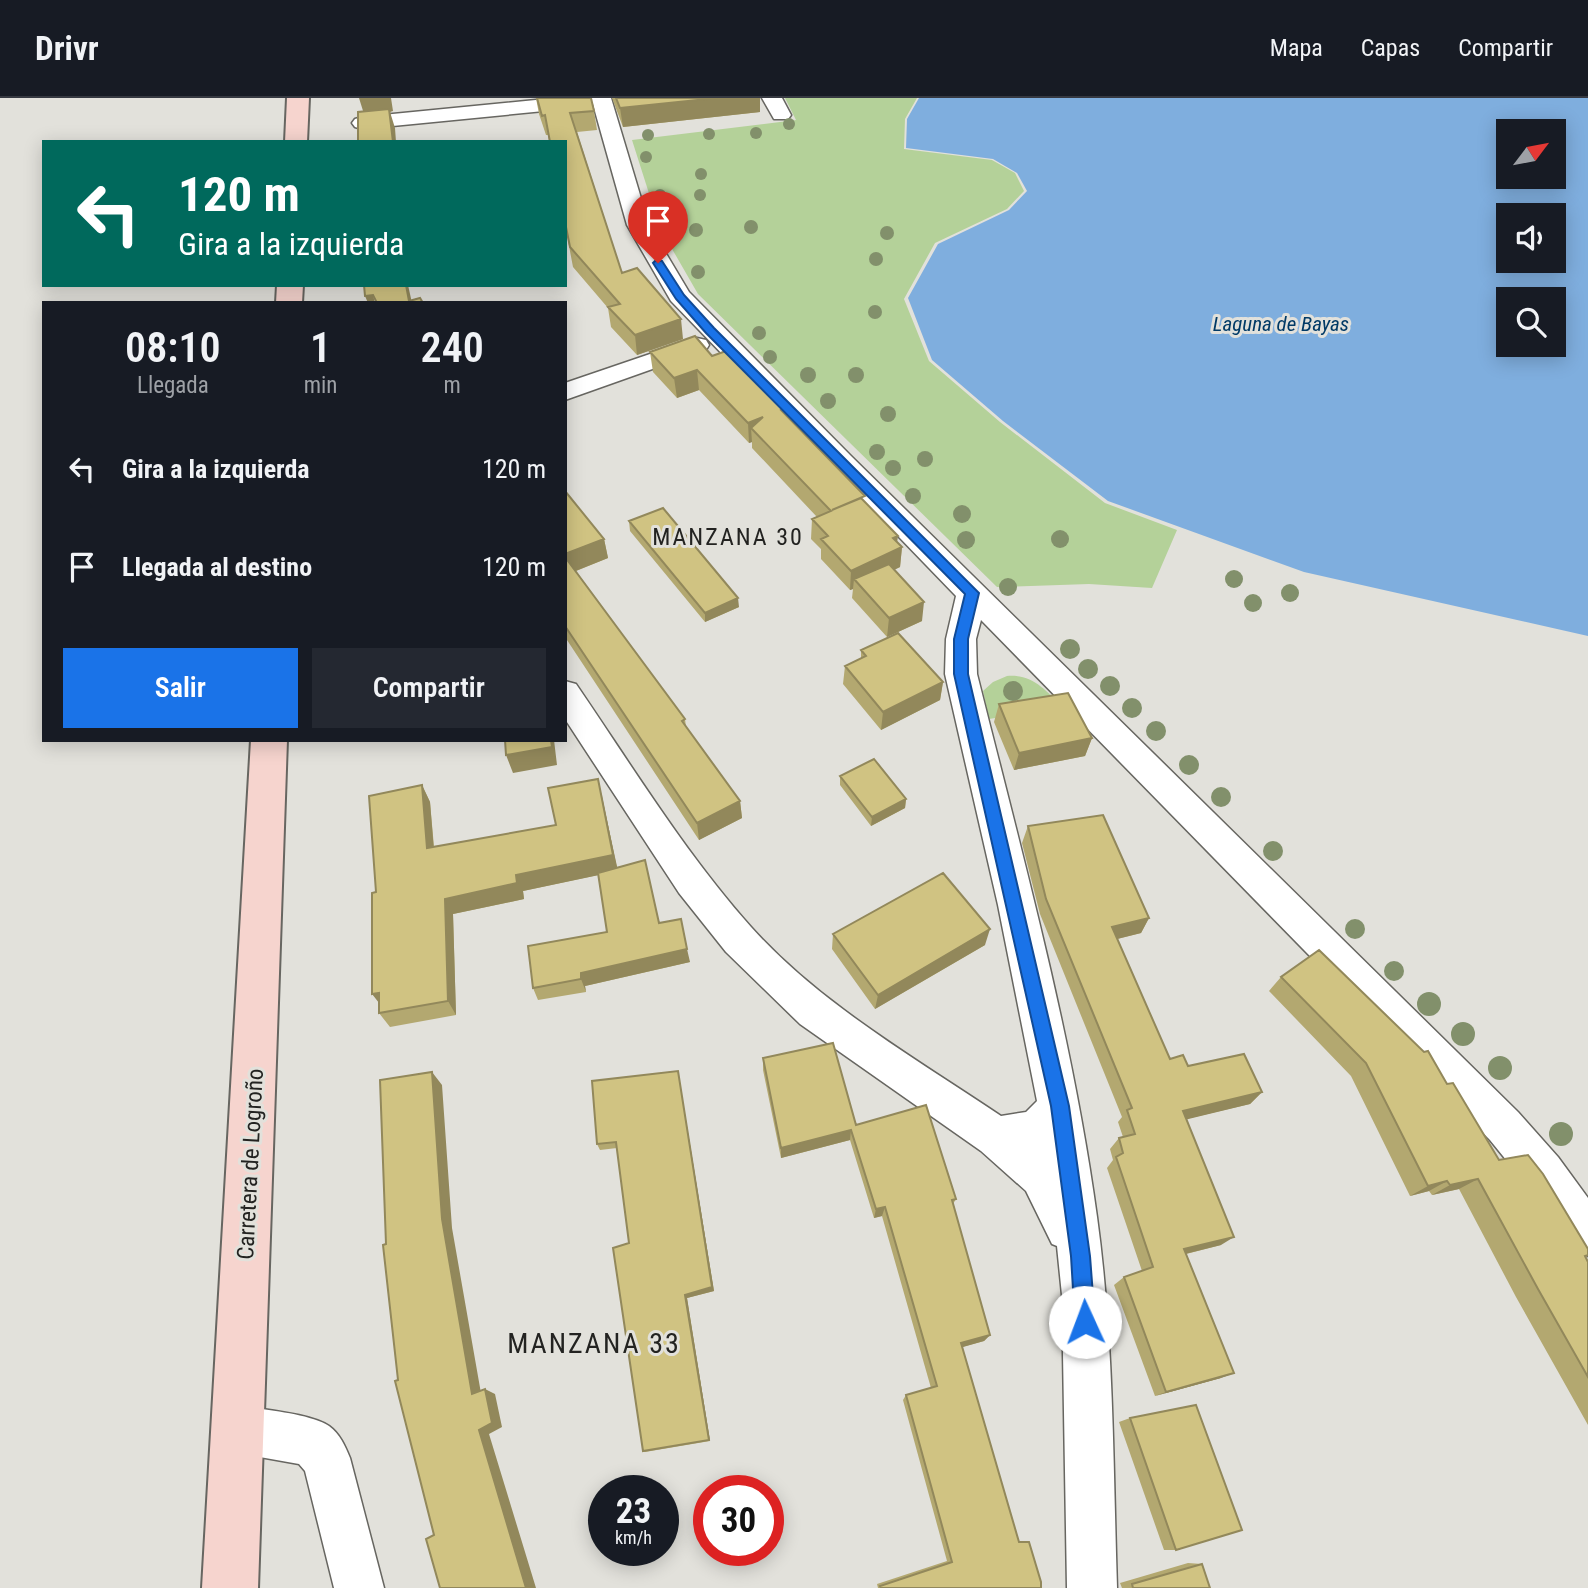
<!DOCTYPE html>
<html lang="es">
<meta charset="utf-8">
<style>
:root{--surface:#171b24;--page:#242831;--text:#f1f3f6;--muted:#9ea1a6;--line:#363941;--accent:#1a73e8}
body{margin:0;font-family:"Roboto Condensed",sans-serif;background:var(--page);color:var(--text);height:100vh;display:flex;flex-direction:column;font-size:26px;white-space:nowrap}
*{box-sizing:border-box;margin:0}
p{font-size:23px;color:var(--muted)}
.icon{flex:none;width:38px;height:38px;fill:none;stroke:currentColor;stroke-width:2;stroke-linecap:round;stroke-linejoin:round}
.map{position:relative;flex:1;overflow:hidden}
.sheet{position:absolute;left:42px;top:203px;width:525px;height:441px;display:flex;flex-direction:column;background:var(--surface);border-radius:0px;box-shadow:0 4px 18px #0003}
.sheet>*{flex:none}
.guide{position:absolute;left:42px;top:42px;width:525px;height:147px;border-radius:0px;box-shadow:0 4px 18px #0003;background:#00695c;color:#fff;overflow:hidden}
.needle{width:46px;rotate:58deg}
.fabs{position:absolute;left:1496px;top:21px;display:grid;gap:14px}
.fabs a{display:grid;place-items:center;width:70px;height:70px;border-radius:0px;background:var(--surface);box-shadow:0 4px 18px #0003;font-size:35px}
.speed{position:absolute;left:588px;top:1377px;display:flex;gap:14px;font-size:35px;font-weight:700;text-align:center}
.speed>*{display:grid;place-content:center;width:91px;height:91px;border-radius:50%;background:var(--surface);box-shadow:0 4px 18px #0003;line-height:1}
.speed small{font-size:18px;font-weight:400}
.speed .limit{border:10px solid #d22;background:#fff;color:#111}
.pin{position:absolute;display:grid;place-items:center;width:60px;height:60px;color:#fff;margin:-72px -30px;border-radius:50% 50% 50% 0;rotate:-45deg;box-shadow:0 0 7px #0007}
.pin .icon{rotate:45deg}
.me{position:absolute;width:77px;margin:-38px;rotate:358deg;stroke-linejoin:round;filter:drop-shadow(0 0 5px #0008)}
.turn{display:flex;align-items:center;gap:24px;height:147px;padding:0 21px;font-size:32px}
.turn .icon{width:91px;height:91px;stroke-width:2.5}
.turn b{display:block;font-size:49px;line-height:60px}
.eta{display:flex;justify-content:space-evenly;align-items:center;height:119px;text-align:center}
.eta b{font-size:42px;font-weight:600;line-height:49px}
.button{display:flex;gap:14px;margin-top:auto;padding:14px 21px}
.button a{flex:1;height:80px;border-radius:0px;background:var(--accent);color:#fff;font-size:28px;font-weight:600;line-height:80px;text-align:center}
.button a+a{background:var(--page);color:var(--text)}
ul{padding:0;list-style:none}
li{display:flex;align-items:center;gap:21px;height:98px;padding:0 21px}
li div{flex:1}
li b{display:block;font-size:26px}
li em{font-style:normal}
header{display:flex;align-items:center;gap:42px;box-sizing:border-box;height:98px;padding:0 35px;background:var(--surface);border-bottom:2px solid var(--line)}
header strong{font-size:33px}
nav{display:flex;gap:38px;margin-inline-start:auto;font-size:24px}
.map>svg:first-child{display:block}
.green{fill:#b4d199}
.water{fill:#7faede;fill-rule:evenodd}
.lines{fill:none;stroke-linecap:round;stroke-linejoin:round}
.minor-casing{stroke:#676661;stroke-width:3}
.secondary-casing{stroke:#676661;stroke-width:4}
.minor{fill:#fff;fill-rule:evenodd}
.secondary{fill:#f6d4ce;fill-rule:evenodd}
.tree{fill:#82906b}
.wall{fill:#b3a870}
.shaded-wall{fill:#92885b}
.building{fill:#d0c382;stroke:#92885b;stroke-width:2}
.route{fill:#1a73e8;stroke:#114b97;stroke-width:2}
.labels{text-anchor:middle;stroke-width:6;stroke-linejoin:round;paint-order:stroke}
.far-water-label{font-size:21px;font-style:italic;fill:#013a66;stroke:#e2e1db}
.street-label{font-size:23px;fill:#232321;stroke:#e2e1db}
.neighbourhood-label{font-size:24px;letter-spacing:2px;fill:#232321;stroke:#e2e1db}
.near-neighbourhood-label{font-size:28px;letter-spacing:2px;fill:#232321;stroke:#e2e1db}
</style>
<header>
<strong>Drivr</strong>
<nav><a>Mapa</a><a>Capas</a><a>Compartir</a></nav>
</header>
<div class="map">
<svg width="1588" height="1490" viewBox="0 0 1588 1490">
<rect width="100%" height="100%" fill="#e2e1db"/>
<!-- green -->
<path class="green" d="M785 0H917L905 21 904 51 992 62 1015 75 1024 93 1007 111 935 145 904 201 929 263 1000 324 1105 405 1177 432 1152 490 1089 486 997 489 698 196 660 130 632 42 796 22Z
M1007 578C1032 576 1046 592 1062 609L989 621 983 593 993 584Z"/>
<!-- water -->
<path class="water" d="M919 0H1588V538L1304 474 1108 403 1003 323 932 262 908 200 938 146 1009 112 1027 93 1017 75 993 61 906 50 907 21ZM1508 33H1554V79H1508ZM1508 117H1554V163H1508ZM1508 201H1554V247H1508Z"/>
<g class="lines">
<!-- minor casing -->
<g class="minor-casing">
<path id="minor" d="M556 0H611L649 127 689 194 851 358 1518 1014 1558 1059 1588 1100V1158L1573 1151 1528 1089 1490 1042 981 522 976 541 977 576C1022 756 1072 936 1097 1119 1114 1242 1113 1367 1117 1490H1067L1062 1197 1057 1148 1052 1146 1026 1093 981 1053 800 926 726 854 679 795 565 621V583L576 586C632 668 685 755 751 829 820 906 915 960 1001 1018L1026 1014 1037 1003 998 807 945 576 946 541 956 498 671 203 627 127 593 6 585 9 362 31 355 29 352 25 355 21 362 19Z
M762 0H782L791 17 788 21H774Z
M697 240 706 242 709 247 706 252 565 302V285Z
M238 1307C262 1312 309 1315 329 1328 340 1336 345 1348 350 1360L384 1490H334L305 1373 299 1366 238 1355 221 1348 214 1331 221 1314Z"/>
</g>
<!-- secondary casing -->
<g class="secondary-casing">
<path id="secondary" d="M287 0H309L307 44H285Z
M277 187H303L302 205H276Z
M251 642H287L258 1490H202Z"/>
</g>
<!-- minor -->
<use href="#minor" class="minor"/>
<!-- secondary -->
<use href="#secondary" class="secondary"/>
</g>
<!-- trees -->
<g class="tree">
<circle cx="789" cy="26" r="6"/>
<circle cx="756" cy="35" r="6"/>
<circle cx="709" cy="36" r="6"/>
<circle cx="648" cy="37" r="6"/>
<circle cx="646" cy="59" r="6"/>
<circle cx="701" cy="76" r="6"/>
<circle cx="660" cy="97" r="6"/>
<circle cx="700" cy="97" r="6"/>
<circle cx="667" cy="123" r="7"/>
<circle cx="751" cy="129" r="7"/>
<circle cx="696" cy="132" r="7"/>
<circle cx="887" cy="135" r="7"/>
<circle cx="876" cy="161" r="7"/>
<circle cx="698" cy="174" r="7"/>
<circle cx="875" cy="214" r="7"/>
<circle cx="759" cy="235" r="7"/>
<circle cx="770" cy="259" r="7"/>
<circle cx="808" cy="277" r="8"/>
<circle cx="856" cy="277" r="8"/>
<circle cx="828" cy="303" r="8"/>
<circle cx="888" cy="316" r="8"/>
<circle cx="877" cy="354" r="8"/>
<circle cx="925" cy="361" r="8"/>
<circle cx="893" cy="370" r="8"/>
<circle cx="913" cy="398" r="8"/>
<circle cx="962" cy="416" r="9"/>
<circle cx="1060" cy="441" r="9"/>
<circle cx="966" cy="442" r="9"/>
<circle cx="1234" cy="481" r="9"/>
<circle cx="1008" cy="489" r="9"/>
<circle cx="1290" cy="495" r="9"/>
<circle cx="1253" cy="505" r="9"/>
<circle cx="1070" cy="551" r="10"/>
<circle cx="1088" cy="571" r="10"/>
<circle cx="1110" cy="588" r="10"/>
<circle cx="1013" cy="593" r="10"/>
<circle cx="1132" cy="610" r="10"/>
<circle cx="1156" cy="633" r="10"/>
<circle cx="1189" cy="667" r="10"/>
<circle cx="1221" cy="699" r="10"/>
<circle cx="1273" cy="753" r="10"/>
<circle cx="1355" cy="831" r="10"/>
<circle cx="1394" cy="873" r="10"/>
<circle cx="1429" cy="906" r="12"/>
<circle cx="1463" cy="936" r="12"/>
<circle cx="1500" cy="970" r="12"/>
<circle cx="1561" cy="1036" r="12"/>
</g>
<!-- wall -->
<path class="wall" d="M536 0 594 13 597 32 577 34 622 175 683 241 637 257 611 229 608 210 573 169 548 37H546L539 16Z
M612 0H760V14L623 29Z
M650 254 712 258 787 318 865 404 897 445 902 449 900 469 894 472 922 523 887 539 852 500 853 491 850 492 821 461V451L811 441 812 421 817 419 752 350V344L749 345 699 292 677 300 653 274Z
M565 393 604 441 608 460 576 473 685 621 686 629 740 703 742 720 699 742 565 539Z
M629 423 739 509 705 524 630 433Z
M861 552 943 584 940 602 881 632 843 586 845 568 861 560Z
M999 606 1092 640 1085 658 1014 672 994 624Z
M840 678 906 701 905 710 871 728 840 687Z
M422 687 430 704 434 749 556 727 602 698 617 770 690 864 585 888 586 894 538 902 533 890 607 834 598 777 523 793 524 801 453 816 456 917 390 929 379 915 376 794Z
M1028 728 1149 820 1141 835 1117 841 1170 961 1262 994 1250 1006 1186 1021 1221 1147 1186 1156 1221 1280 1155 1298 1114 1187 1124 1179 1142 1173 1107 1070 1113 1062 1110 1051 1119 1040 1123 1039 1118 1024 1122 1019 1040 816 1022 745Z
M833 836 985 847 875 911 832 851Z
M1281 879 1447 986 1499 1062 1588 1158 1585 1159 1588 1164V1327L1516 1199 1459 1091 1432 1097 1429 1093 1410 1098 1351 978 1269 893Z
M763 960 856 1027 956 1101 953 1106 990 1237 984 1243 962 1249 1019 1444 1041 1490H878L877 1486 947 1463 903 1302 906 1297 931 1290 882 1118 874 1120 850 1042 781 1060 763 972Z
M679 980 714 1193 687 1200 710 1343 645 1354 643 1353 629 1145 617 1050 600 1052 597 1046Z
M1130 1320 1176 1452H1164L1119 1324Z
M1188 1465 1202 1466 1210 1490H1122L1120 1485Z"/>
<!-- shaded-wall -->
<path class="shaded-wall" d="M359 0H391L393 13 390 14 395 30 396 44H393L364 16Z
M717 0H760V14L623 29 620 10Z
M406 187H408L412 205H409Z
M373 197 375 205H368L365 198Z
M681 221 683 241 637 257 635 237Z
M697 272 699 292 677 300 674 280Z
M787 309V329L781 312Z
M763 319 751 330 752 344 749 345 748 325Z
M898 438 896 452 902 449 900 469 860 488 854 481 853 491 850 492 851 473 893 440Z
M604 441 608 460 568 476 565 464V456Z
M738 500 739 509 705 524V515Z
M924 504 922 523 887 539 889 520Z
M943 584 940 602 881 632 883 614Z
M1092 640 1085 658 1014 672 1019 655Z
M551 642H554L557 667 513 675 506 657Z
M598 681 618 773 523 793 524 801 453 816 456 917 448 903 445 801 516 777Z
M422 687 430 704 435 766 427 750Z
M906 701 905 710 871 728 872 719Z
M740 703 742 720 699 742 697 725Z
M1149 820 1141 835 1105 844 1112 829Z
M990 831 985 847 875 911 878 897Z
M687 851 690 864 585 888 586 894 581 881V875Z
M379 895 383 910 372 896Z
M678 973 714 1193 687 1200 710 1343 709 1342 685 1197Z
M432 974 442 987 452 1130 482 1301 472 1296 442 1121Z
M1262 994 1250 1006 1172 1025 1183 1013Z
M851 1032 850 1042 781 1060V1050Z
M1478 1081 1459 1091 1432 1097 1450 1087Z
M1447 1083 1429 1093 1410 1098 1428 1088Z
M885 1109 882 1118 874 1120 876 1111Z
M1234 1139 1221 1147 1173 1159 1184 1151Z
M990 1237 984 1243 956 1251 961 1245Z
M1234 1275 1221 1280 1155 1298 1166 1294Z
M485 1291 495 1296 502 1329 489 1336 536 1490H526L479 1332Z"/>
<!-- building -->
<path class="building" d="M537 0H591L594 13 570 15 622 175 637 170 681 221 635 237 608 209 620 206 570 149 565 124V44H550L545 17 542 18Z
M616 0H717L620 10Z
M389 11 393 44H358V14Z
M364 187H406L409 203 420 200 423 205H377L373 197 365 198Z
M695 238 712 258 729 252 787 309 781 312 865 398 832 412 861 400 898 438 893 440 902 449 851 473 821 441 828 438 812 421 831 413 751 330 763 319 748 325 697 272 674 280 650 254Z
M565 393 604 441 565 456Z
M663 410 738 500 705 515 629 423Z
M565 459 685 621 682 623 740 703 697 725 565 528Z
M889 466 924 504 889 520 854 481Z
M898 535 943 584 883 614 845 568 866 558 861 552Z
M1068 595 1092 640 1019 655 999 606Z
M505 642H551L552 649 506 657Z
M874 661 906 701 872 719 840 678Z
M598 681 613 757 516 777 517 785 445 801 448 903 379 915V895L372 896V795L376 794 369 698 422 687 427 750 556 727 548 690Z
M1103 717 1149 820 1112 829 1170 961 1183 957 1188 968 1244 956 1262 994 1183 1013 1234 1139 1184 1151 1234 1275 1166 1294 1124 1179 1153 1169 1116 1059 1123 1055 1119 1040 1135 1036 1127 1012 1132 1010 1046 801 1028 728Z
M645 762 659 825 681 821 687 851 581 875V881L533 890 528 848 607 834 598 775Z
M943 775 990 831 878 897 833 836Z
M1319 852 1424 954 1428 953 1447 986 1453 985 1499 1062 1528 1057 1543 1076 1588 1151V1157L1585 1158 1588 1164V1279L1538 1191 1478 1081 1450 1087 1447 1083 1428 1088 1366 965 1281 879Z
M833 945 856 1027 926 1007 956 1101 952 1102 990 1237 961 1245 1019 1444H1029L1041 1484V1490H881L880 1488 952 1464 906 1297 937 1288 885 1109 876 1111 851 1032 781 1050 763 960Z
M678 973 712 1189 685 1197 709 1342 643 1353 613 1150 629 1145 616 1044 597 1046 592 983Z
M432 974 442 1121 472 1296 485 1291 492 1325 479 1332 526 1490H440L426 1441 434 1437 395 1283 398 1282 383 1147 386 1146 380 982Z
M1196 1307 1242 1432 1176 1452 1130 1320Z
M1202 1466 1210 1490H1133L1132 1486Z"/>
<!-- route -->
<path class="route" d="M655 163H662L684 197 714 230 979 495 968 541V576L1069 1008 1090 1158 1095 1224 1092 1231 1085 1234 1078 1231 1075 1224 1071 1158 1051 1008 954 576V541L965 496 706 235 676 201 653 165Z"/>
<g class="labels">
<!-- far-water labels -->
<g class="far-water-label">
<text x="1281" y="233">Laguna de Bayas</text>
</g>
<!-- street labels -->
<g class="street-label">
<text transform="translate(250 1066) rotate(-87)" y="8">Carretera de Logroño</text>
</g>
<!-- neighbourhood labels -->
<g class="neighbourhood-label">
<text x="728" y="447">MANZANA 30</text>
</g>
<!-- near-neighbourhood labels -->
<g class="near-neighbourhood-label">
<text x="594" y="1255">MANZANA 33</text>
</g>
</g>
</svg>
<div class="fabs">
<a><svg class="needle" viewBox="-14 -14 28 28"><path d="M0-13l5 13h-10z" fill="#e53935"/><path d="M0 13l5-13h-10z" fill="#9ea1a6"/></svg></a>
<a><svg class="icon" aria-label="sound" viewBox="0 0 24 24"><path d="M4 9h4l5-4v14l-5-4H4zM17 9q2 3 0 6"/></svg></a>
<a><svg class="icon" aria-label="search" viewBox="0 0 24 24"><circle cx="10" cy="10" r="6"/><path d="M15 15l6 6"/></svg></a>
</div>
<div class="speed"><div>23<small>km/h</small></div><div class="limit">30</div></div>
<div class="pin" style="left:658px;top:165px;background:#d93025"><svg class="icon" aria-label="arrive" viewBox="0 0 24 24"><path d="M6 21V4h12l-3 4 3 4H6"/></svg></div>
<svg class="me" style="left:1085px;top:1224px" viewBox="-20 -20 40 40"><circle r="19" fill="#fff"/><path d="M0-13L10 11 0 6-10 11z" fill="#1a73e8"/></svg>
<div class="guide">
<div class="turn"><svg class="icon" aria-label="left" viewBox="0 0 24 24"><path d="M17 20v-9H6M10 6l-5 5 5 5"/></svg><div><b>120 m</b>Gira a la izquierda</div></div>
</div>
<section class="sheet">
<div class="eta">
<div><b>08:10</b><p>Llegada</p></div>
<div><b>1</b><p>min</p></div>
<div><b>240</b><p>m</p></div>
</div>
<ul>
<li><svg class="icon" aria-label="left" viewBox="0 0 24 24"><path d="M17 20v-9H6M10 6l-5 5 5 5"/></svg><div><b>Gira a la izquierda</b></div><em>120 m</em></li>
<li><svg class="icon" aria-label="arrive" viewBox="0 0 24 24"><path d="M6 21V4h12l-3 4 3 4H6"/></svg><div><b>Llegada al destino</b></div><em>120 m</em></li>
</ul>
<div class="button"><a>Salir</a><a>Compartir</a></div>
</section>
</div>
